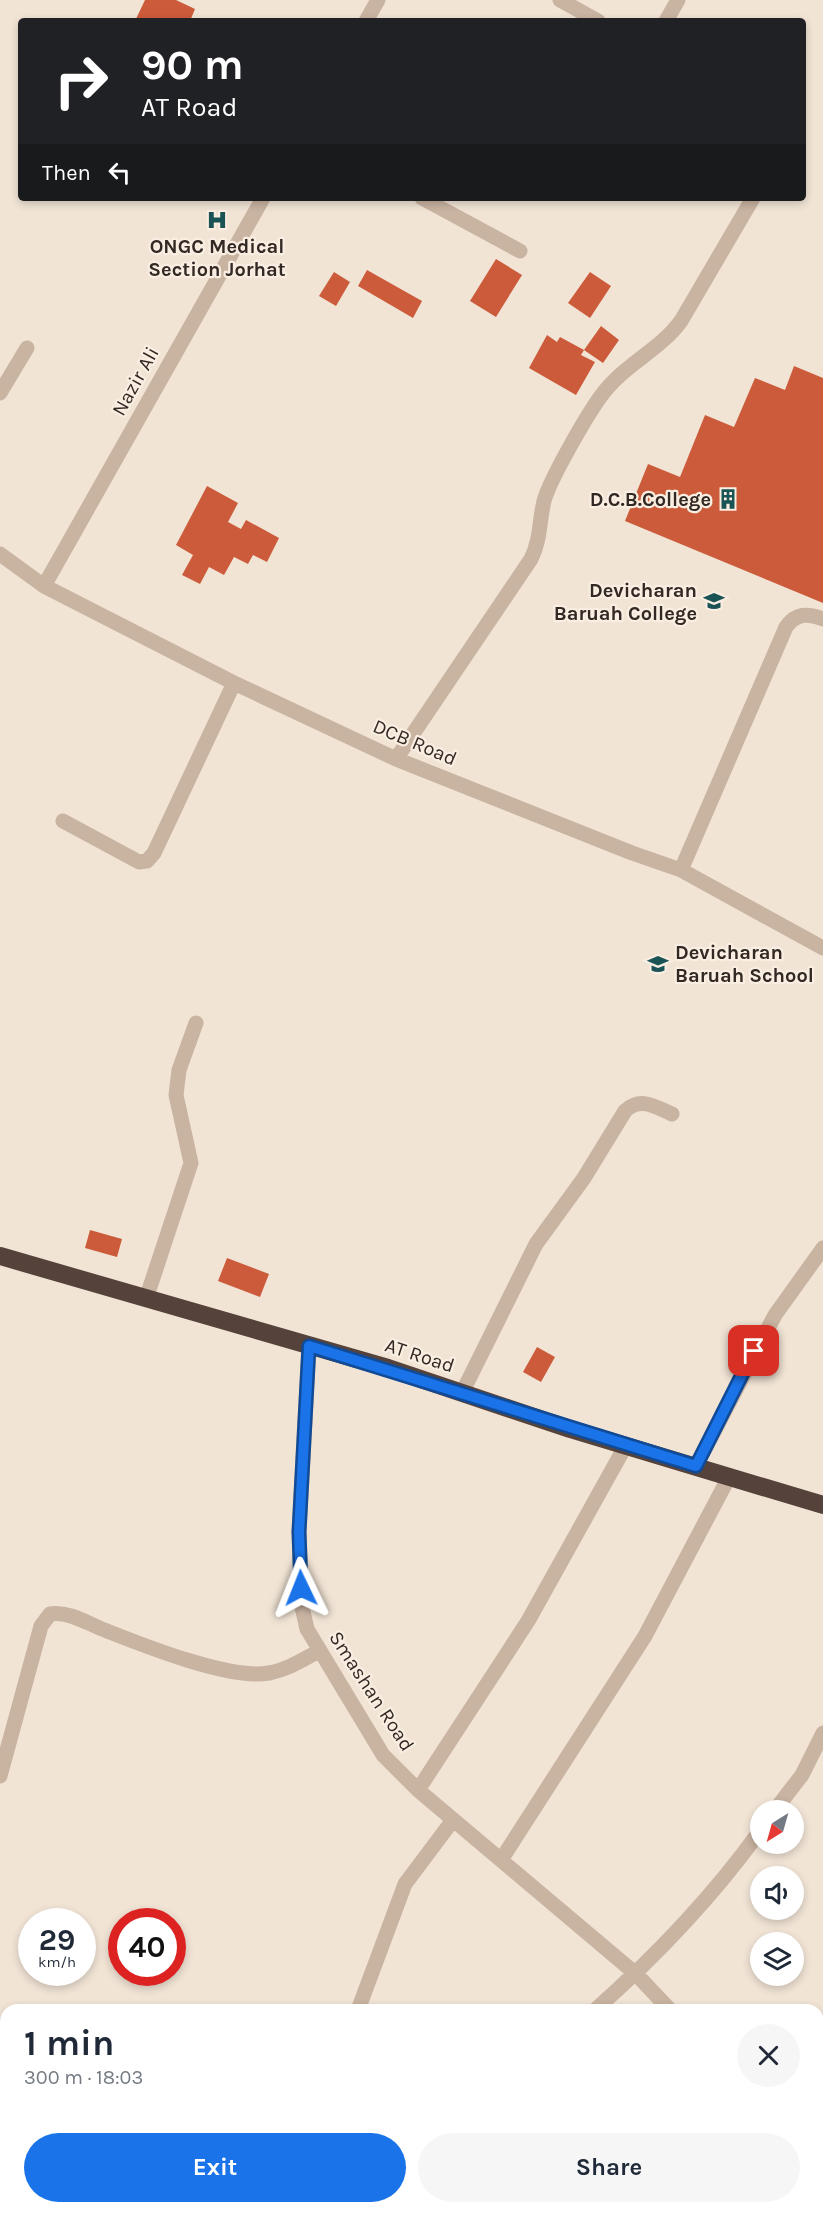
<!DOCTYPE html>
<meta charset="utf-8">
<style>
:root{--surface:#fff;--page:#f6f6f7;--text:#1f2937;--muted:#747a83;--accent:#1a73e8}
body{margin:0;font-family:Karla,sans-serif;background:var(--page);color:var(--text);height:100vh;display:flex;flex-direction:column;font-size:22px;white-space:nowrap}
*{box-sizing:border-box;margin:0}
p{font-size:20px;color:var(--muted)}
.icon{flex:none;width:33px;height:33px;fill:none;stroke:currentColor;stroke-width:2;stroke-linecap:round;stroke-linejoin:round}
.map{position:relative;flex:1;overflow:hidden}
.panel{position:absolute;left:0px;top:2004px;width:824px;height:210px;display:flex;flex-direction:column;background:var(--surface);border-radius:18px 18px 0 0;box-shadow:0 3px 9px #0003}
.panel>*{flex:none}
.top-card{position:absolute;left:18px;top:18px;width:788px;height:183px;border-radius:6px;box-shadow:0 3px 9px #0003;background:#202124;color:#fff;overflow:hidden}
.needle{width:39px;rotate:217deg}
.controls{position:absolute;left:750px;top:1800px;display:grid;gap:12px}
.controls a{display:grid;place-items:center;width:54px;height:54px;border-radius:50%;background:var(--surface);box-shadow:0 3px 9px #0003;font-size:30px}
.speed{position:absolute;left:18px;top:1908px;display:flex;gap:12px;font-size:30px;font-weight:700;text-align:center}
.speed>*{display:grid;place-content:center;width:78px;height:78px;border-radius:50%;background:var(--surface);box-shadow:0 3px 9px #0003;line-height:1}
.speed small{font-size:15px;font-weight:400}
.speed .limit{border:9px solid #d22;background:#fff;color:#111}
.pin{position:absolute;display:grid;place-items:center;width:51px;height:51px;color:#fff;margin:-26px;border-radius:12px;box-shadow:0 3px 9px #0006}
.me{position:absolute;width:66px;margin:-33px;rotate:358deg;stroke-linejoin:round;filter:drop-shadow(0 0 4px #0008)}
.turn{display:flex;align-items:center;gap:21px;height:126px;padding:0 24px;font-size:27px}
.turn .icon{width:78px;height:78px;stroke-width:2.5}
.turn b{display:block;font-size:42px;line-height:51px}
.then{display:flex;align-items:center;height:57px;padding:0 24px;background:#0003;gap:12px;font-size:22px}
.round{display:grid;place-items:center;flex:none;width:63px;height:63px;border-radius:32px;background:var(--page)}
.headline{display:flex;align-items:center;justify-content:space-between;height:102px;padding:0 24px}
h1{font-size:36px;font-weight:700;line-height:45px}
.cta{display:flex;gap:12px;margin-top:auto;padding:12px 24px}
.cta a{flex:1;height:69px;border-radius:36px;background:var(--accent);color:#fff;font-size:24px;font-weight:700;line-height:69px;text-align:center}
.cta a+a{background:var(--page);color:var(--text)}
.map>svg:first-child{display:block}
.building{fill:#cb5b3a}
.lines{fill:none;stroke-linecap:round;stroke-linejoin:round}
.minor{stroke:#c9b3a1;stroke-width:15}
.highway{stroke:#55433b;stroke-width:18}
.route-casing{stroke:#114b97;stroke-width:15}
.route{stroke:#1a73e8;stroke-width:10}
.labels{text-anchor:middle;stroke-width:4.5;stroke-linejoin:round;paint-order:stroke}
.poi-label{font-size:20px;font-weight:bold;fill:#332924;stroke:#f9eee1;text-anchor:end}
.street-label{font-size:20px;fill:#332924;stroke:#f9eee1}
</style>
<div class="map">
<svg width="823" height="2214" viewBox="0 0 823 2214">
<rect width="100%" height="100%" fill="#f1e4d5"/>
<!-- building -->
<path class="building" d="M145 0H176L195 9 190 21H135Z
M496 259 522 275 496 317 470 301Z
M367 270 422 301 413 318 358 286Z
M334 272 350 282 336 306 319 296Z
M590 272 611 286 590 318 568 303Z
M601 326 619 340 603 363 584 350Z
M547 335 557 342 560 337 584 350 581 355 595 362 576 395 529 368Z
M794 366 823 378V603L625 521 648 464 680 477 705 415 734 427 755 378 785 390Z
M207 486 238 503 228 522 241 529 246 520 279 538 267 562 253 555 248 564 234 557 224 575 209 567 200 584 182 575 193 555 176 545Z
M90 1230 122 1239 117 1257 85 1248Z
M227 1258 269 1274 260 1297 218 1281Z
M537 1347 555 1357 541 1382 523 1372Z"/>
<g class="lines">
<!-- minor -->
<path class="minor" d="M560 0 598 21
M366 21 378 0
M666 21 678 0
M422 198 520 251
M0 393 27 348
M0 554 44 586 234 683 396 759 632 853 681 870 823 948
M44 586 263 198
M396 759 531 559C541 539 539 521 544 501 550 479 587 415 601 396 623 365 659 351 681 321L753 198
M63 821 139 862 147 861 154 853 234 683
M681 870 786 627C796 613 807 613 823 619
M146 1299 191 1163 176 1095 179 1070 196 1023
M309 1346 299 1532 302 1607 307 1629 383 1755 418 1790 636 1974 670 2010
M462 1393 536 1244 584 1178 625 1111C641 1096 655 1107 672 1114
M696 1466 775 1315 823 1248
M0 1776 41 1626 50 1614C70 1611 88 1624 107 1631 145 1646 230 1680 269 1673 287 1670 304 1659 319 1651
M418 1790 528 1621 626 1445
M775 1810 802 1775 823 1733
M501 1860 645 1636 729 1477
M358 2010 405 1884 453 1820
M595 2010C655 1957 713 1896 760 1831
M818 2081 823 2076
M0 2111 6 2110
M0 2137 6 2136
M818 2182 823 2191
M184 2214 185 2208"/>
<!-- highway -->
<path class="highway" d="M0 1256 388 1368 570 1429 823 1505"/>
</g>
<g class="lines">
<!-- route casing -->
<g class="route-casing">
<path id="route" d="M301 1588 299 1532 309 1346 696 1466 754 1351"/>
</g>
<!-- route -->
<use href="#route" class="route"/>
</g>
<!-- icons -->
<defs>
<g id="hospital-bare" transform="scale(1.62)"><path d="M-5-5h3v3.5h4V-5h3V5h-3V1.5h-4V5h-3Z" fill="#195356" stroke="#f9eee1" stroke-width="2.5" paint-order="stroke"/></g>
<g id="building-bare" transform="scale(1.62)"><path d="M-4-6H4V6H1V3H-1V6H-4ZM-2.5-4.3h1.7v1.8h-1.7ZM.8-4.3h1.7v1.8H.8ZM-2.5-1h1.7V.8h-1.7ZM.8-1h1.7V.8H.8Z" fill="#195356" stroke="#f9eee1" stroke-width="2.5" paint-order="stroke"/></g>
<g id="university-bare" transform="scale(1.62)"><path d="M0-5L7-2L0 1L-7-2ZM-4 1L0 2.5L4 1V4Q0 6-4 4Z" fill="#195356" stroke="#f9eee1" stroke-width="2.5" paint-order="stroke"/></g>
<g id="school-bare" transform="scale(1.62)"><path d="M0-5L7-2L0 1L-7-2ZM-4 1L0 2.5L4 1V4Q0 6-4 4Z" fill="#195356" stroke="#f9eee1" stroke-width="2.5" paint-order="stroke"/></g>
</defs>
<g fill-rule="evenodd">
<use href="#hospital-bare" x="217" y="220"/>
<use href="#building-bare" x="728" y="499"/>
<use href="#university-bare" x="714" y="601"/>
<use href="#school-bare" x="658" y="964"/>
</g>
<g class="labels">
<!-- poi labels -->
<g class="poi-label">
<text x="217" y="253" text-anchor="middle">ONGC Medical<tspan x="217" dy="23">Section Jorhat</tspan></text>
<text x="711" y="506">D.C.B.College</text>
<text x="697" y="597">Devicharan<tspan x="697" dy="23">Baruah College</tspan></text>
<text x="675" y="959" text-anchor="start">Devicharan<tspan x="675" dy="23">Baruah School</tspan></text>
</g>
<!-- street labels -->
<g class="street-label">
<text transform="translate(135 381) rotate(-61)" y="7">Nazir Ali</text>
<text transform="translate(415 742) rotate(23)" y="7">DCB Road</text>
<text transform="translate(420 1355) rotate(18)" y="7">AT Road</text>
<text transform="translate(372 1691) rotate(57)" y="7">Smashan Road</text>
</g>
</g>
</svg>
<div class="controls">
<a><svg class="needle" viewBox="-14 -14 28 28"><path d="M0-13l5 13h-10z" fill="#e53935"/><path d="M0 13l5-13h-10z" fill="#747a83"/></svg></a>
<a><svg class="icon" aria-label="sound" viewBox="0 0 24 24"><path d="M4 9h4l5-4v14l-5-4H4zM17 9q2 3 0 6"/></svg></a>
<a><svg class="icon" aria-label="layers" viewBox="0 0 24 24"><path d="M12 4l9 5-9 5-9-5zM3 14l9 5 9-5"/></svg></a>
</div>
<div class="speed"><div>29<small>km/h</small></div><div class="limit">40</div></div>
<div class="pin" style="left:754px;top:1351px;background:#d93025"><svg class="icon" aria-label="arrive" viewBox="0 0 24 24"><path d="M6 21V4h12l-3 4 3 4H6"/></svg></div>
<svg class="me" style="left:301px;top:1588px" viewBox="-20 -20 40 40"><path d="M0-17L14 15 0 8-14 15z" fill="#1a73e8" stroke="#fff" stroke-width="4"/></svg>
<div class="top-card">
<div class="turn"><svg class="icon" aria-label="right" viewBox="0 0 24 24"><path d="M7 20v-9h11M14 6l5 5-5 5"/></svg><div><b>90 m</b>AT Road</div></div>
<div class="then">Then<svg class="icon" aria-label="left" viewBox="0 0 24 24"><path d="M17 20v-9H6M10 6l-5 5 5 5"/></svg></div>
</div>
<section class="panel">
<div class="headline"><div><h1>1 min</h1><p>300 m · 18:03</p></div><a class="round"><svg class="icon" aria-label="close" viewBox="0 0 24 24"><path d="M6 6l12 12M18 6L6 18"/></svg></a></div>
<div class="cta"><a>Exit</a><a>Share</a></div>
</section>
</div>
